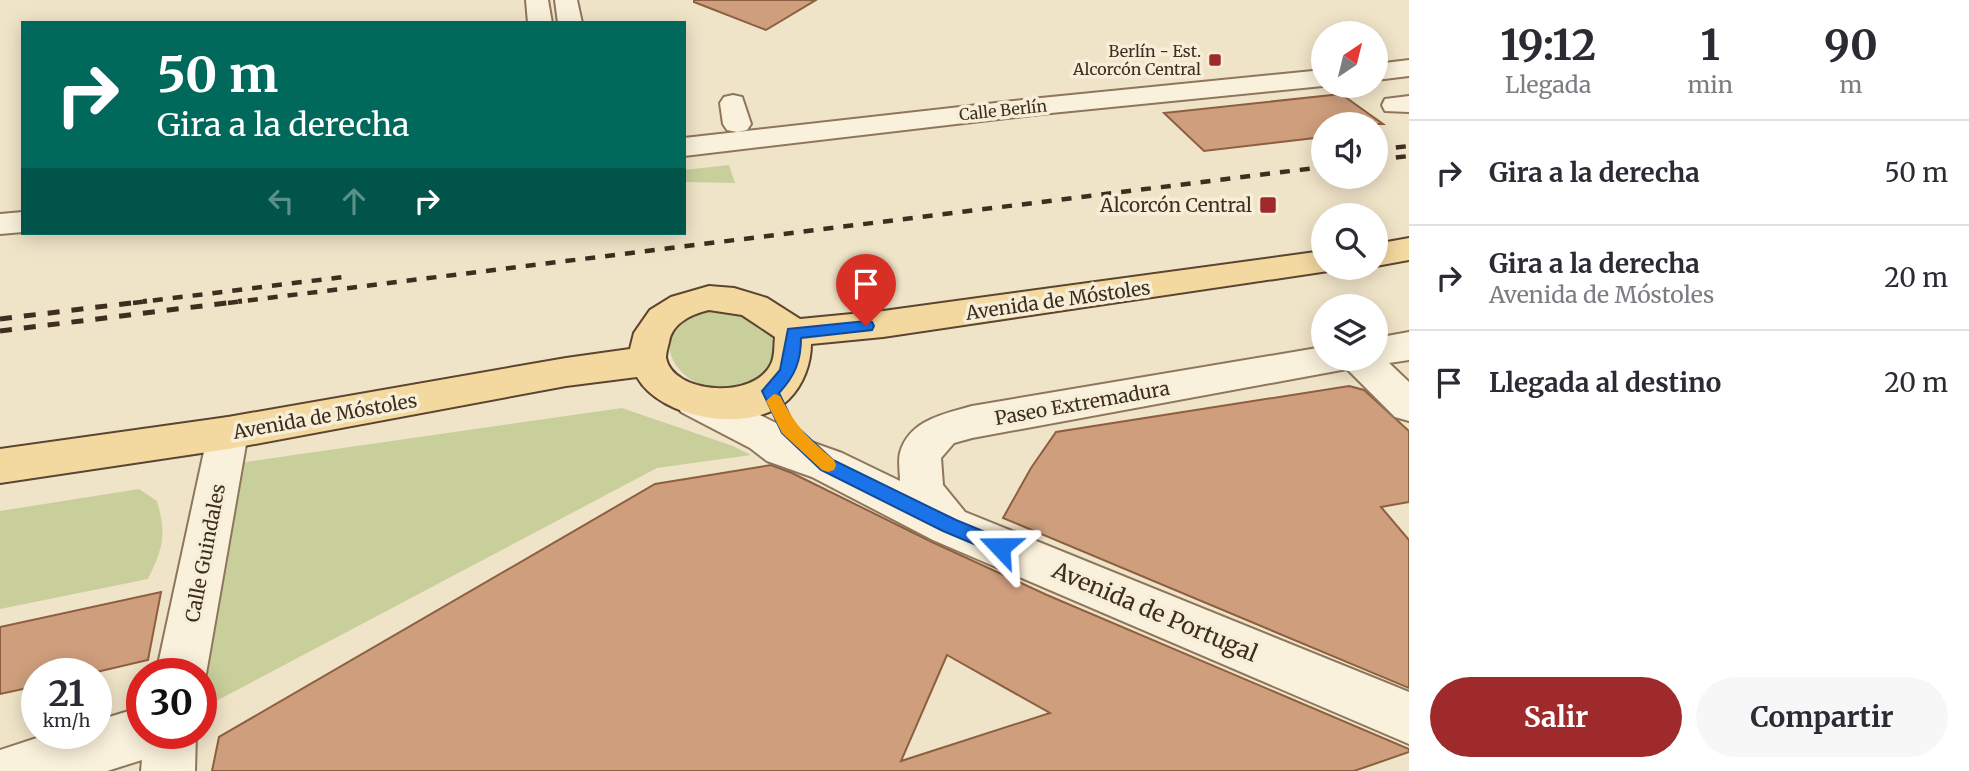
<!DOCTYPE html>
<html lang="es">
<meta charset="utf-8">
<style>
:root{--surface:#fff;--page:#f7f7f7;--text:#2b2b33;--muted:#7c7c81;--line:#e1e1e2;--accent:#9e2a2b}
body{margin:0;font-family:Merriweather,serif;background:var(--page);color:var(--text);height:100vh;display:flex;flex-direction:column;font-size:26px;white-space:nowrap}
*{box-sizing:border-box;margin:0}
p{font-size:23px;color:var(--muted)}
.icon{flex:none;width:38px;height:38px;fill:none;stroke:currentColor;stroke-width:2;stroke-linecap:round;stroke-linejoin:round}
.map{position:relative;flex:1;overflow:hidden}
.panel{display:flex;flex-direction:column;background:var(--surface);width:560px}
.panel>*{flex:none}
.hud{position:absolute;left:21px;top:21px;width:665px;height:214px;border-radius:0px;box-shadow:0 4px 18px #0003;background:#00695c;color:#fff;overflow:hidden}
.needle{width:46px;rotate:35deg}
.fabs{position:absolute;left:1311px;top:21px;display:grid;gap:14px}
.fabs a{display:grid;place-items:center;width:77px;height:77px;border-radius:50%;background:var(--surface);box-shadow:0 4px 18px #0003;font-size:35px}
.speed{position:absolute;left:21px;top:658px;display:flex;gap:14px;font-size:35px;font-weight:700;text-align:center}
.speed>*{display:grid;place-content:center;width:91px;height:91px;border-radius:50%;background:var(--surface);box-shadow:0 4px 18px #0003;line-height:1}
.speed small{font-size:18px;font-weight:400}
.speed .limit{border:10px solid #d22;background:#fff;color:#111}
.pin{position:absolute;display:grid;place-items:center;width:60px;height:60px;color:#fff;margin:-72px -30px;border-radius:50% 50% 50% 0;rotate:-45deg;box-shadow:0 0 7px #0007}
.pin .icon{rotate:45deg}
.me{position:absolute;width:77px;margin:-38px;rotate:293deg;stroke-linejoin:round;filter:drop-shadow(0 0 5px #0008)}
.turn{display:flex;align-items:center;gap:24px;height:147px;padding:0 21px;font-size:32px}
.turn .icon{width:91px;height:91px;stroke-width:2.5}
.turn b{display:block;font-size:49px;line-height:60px}
.lanes{display:flex;align-items:center;height:66px;padding:0 21px;background:#0003;justify-content:center;gap:35px;direction:ltr}
.lanes .off{opacity:.35}
.eta{display:flex;justify-content:space-evenly;align-items:center;height:119px;text-align:center}
.eta b{font-size:42px;font-weight:700;line-height:49px}
.cta{display:flex;gap:14px;margin-top:auto;padding:14px 21px}
.cta a{flex:1;height:80px;border-radius:42px;background:var(--accent);color:#fff;font-size:28px;font-weight:700;line-height:80px;text-align:center}
.cta a+a{background:var(--page);color:var(--text)}
ul{padding:0;list-style:none}
li{display:flex;align-items:center;gap:21px;height:105px;padding:0 21px;border-top:2px solid var(--line)}
li div{flex:1}
li b{display:block;font-size:26px}
li em{font-style:normal}
main{display:flex;flex:1;min-height:0}
.map>svg:first-child{display:block}
.green{fill:#c9cf9b}
.building{fill:#cf9f7d;stroke:#8d5f41;stroke-width:2;fill-rule:evenodd}
.lines{fill:none;stroke-linecap:round;stroke-linejoin:round}
.minor-casing{stroke:#8d765c;stroke-width:4}
.major-casing{stroke:#5b4430;stroke-width:4}
.minor{fill:#faf1dc;fill-rule:evenodd}
.major{fill:#f3d9a0;fill-rule:evenodd}
.rail-far1{stroke:#3d2e20;stroke-width:4.5;stroke-dasharray:10 10;stroke-linecap:butt}
.rail{stroke:#3d2e20;stroke-width:5;stroke-dasharray:12 12;stroke-linecap:butt}
.route{fill:#1a73e8;stroke:#114b97;stroke-width:2}
.slow{fill:#f59e0b}
.poi-dot{fill:#9e2a2b;stroke:#f7eed8;stroke-width:2.5}
.labels{text-anchor:middle;stroke-width:7;stroke-linejoin:round;paint-order:stroke}
.far-poi-label{font-size:16px;fill:#3d2e20;stroke:#f7eed8;text-anchor:end}
.far-street-label{font-size:16px;fill:#3d2e20;stroke:#f7eed8}
.poi-label{font-size:19px;fill:#3d2e20;stroke:#f7eed8;text-anchor:end}
.street-label{font-size:19px;fill:#3d2e20;stroke:#f7eed8}
.near-street-label{font-size:23px;fill:#3d2e20;stroke:#f7eed8}
</style>
<main>
<div class="map">
<svg width="1409" height="771" viewBox="0 0 1409 771">
<rect width="100%" height="100%" fill="#f0e4c8"/>
<!-- green -->
<path class="green" d="M729 165 735 183 684 182V170Z
M720 310C729 312 743 312 752 317 777 330 785 358 761 377 700 425 613 325 720 310Z
M622 408 733 446 751 455 657 468 201 709V674L239 463Z
M139 489 157 501C167 536 163 547 148 579L0 609V511Z"/>
<!-- building -->
<path class="building" d="M694 0H816L766 30 694 2Z
M1341 94 1383 124H1323V137L1204 151 1164 113Z
M1349 386 1364 390 1409 431V502L1381 507 1409 540V688L1003 518 1031 468 1056 432Z
M771 465 792 473 932 542 1047 595 1409 749V752L1354 771H212L219 737 655 484ZM947 655 1050 713 901 761Z
M161 592 148 660 88 674H37V686L0 694V627Z"/>
<g class="lines">
<!-- minor casing -->
<g class="minor-casing">
<path id="minor" d="M526 0H548L552 23H528Z
M555 0H577L582 23H558Z
M1409 60V76L1376 80V64Z
M1323 70V86L1041 114 684 156V138L1041 98Z
M733 95 742 97 751 124 747 130 737 132 727 130 723 124 720 103 724 97Z
M1409 96V112L1385 111 1382 105 1385 99Z
M23 212V232L0 234V214Z
M1409 332V360L1389 363 1409 382V421L1395 417 1347 369 972 438 954 443 941 458 943 485 965 512 1409 692V744L933 540 812 477 767 461 750 448 681 412 675 401 681 390 695 386 709 390 778 424 797 437 842 453 900 481C900 472 898 461 900 453 909 420 944 414 972 406L1323 347V359H1376V338Z
M228 417 242 421 248 433 206 674 201 686V674H156L208 433 214 421Z
M142 707V733H196L195 771H141L142 760 107 771H0V750L52 733H96V721Z"/>
</g>
<!-- major casing -->
<g class="major-casing">
<path id="major" d="M1409 238V260L1376 266V244Z
M1323 251V268H1336L1335 270 883 337 811 344C811 364 803 385 789 399 753 435 661 420 637 377L566 386 228 449 0 483V449L228 417 566 358 630 349 634 333 650 310 671 297 709 286 734 288 767 298 800 319 883 311ZM709 310 742 315 775 337C774 346 775 357 771 364 754 400 673 394 666 358 666 353 668 346 669 342 672 323 692 314 709 310Z"/>
</g>
<!-- minor -->
<use href="#minor" class="minor"/>
<!-- major -->
<use href="#major" class="major"/>
<!-- rail-far1 -->
<path class="rail-far1" d="M1376 150 1409 146
M1376 160 1409 156
M133 303 351 276
M228 303 1323 167"/>
<!-- rail -->
<path class="rail" d="M0 319 147 301
M0 331 242 301"/>
</g>
<!-- route -->
<path class="route" d="M866 321 872 322 874 326 872 330 801 338C801 361 795 376 779 393L794 424 833 460 956 520 1007 541 1009 547 1007 553 1000 555 943 531 821 470 782 433 762 391 780 370 788 329Z"/>
<!-- slow -->
<path class="slow" d="M774 394 780 396C797 428 807 437 834 460L836 465 834 470 828 472 822 470 782 433 766 401Z"/>
<!-- markers -->
<g class="poi-dot">
<rect x="1208" y="53" width="14" height="14" rx="3.5"/>
<rect x="1259" y="196" width="18" height="18" rx="3.5"/>
</g>
<g class="labels">
<!-- far-poi labels -->
<g class="far-poi-label">
<text x="1201" y="57">Berlín - Est.<tspan x="1201" dy="18">Alcorcón Central</tspan></text>
</g>
<!-- far-street labels -->
<g class="far-street-label">
<text transform="translate(1003 110) rotate(-6)" y="6">Calle Berlín</text>
</g>
<!-- poi labels -->
<g class="poi-label">
<text x="1252" y="212">Alcorcón Central</text>
</g>
<!-- street labels -->
<g class="street-label">
<text transform="translate(1058 300) rotate(-8)" y="7">Avenida de Móstoles</text>
<text transform="translate(1082 403) rotate(-10)" y="7">Paseo Extremadura</text>
<text transform="translate(325 416) rotate(-10)" y="7">Avenida de Móstoles</text>
<text transform="translate(205 553) rotate(-79)" y="7">Calle Guindales</text>
</g>
<!-- near-street labels -->
<g class="near-street-label">
<text transform="translate(1155 612) rotate(23)" y="8">Avenida de Portugal</text>
</g>
</g>
</svg>
<div class="fabs">
<a><svg class="needle" viewBox="-14 -14 28 28"><path d="M0-13l5 13h-10z" fill="#e53935"/><path d="M0 13l5-13h-10z" fill="#7c7c81"/></svg></a>
<a><svg class="icon" aria-label="sound" viewBox="0 0 24 24"><path d="M4 9h4l5-4v14l-5-4H4zM17 9q2 3 0 6"/></svg></a>
<a><svg class="icon" aria-label="search" viewBox="0 0 24 24"><circle cx="10" cy="10" r="6"/><path d="M15 15l6 6"/></svg></a>
<a><svg class="icon" aria-label="layers" viewBox="0 0 24 24"><path d="M12 4l9 5-9 5-9-5zM3 14l9 5 9-5"/></svg></a>
</div>
<div class="speed"><div>21<small>km/h</small></div><div class="limit">30</div></div>
<div class="pin" style="left:866px;top:326px;background:#d93025"><svg class="icon" aria-label="arrive" viewBox="0 0 24 24"><path d="M6 21V4h12l-3 4 3 4H6"/></svg></div>
<svg class="me" style="left:1000px;top:547px" viewBox="-20 -20 40 40"><path d="M0-17L14 15 0 8-14 15z" fill="#1a73e8" stroke="#fff" stroke-width="4"/></svg>
<div class="hud">
<div class="turn"><svg class="icon" aria-label="right" viewBox="0 0 24 24"><path d="M7 20v-9h11M14 6l5 5-5 5"/></svg><div><b>50 m</b>Gira a la derecha</div></div>
<div class="lanes"><svg class="icon off" aria-label="left" viewBox="0 0 24 24"><path d="M17 20v-9H6M10 6l-5 5 5 5"/></svg><svg class="icon off" aria-label="ahead" viewBox="0 0 24 24"><path d="M12 20V5M6 11l6-6 6 6"/></svg><svg class="icon" aria-label="right" viewBox="0 0 24 24"><path d="M7 20v-9h11M14 6l5 5-5 5"/></svg></div>
</div>
</div>
<section class="panel">
<div class="eta">
<div><b>19:12</b><p>Llegada</p></div>
<div><b>1</b><p>min</p></div>
<div><b>90</b><p>m</p></div>
</div>
<ul>
<li><svg class="icon" aria-label="right" viewBox="0 0 24 24"><path d="M7 20v-9h11M14 6l5 5-5 5"/></svg><div><b>Gira a la derecha</b></div><em>50 m</em></li>
<li><svg class="icon" aria-label="right" viewBox="0 0 24 24"><path d="M7 20v-9h11M14 6l5 5-5 5"/></svg><div><b>Gira a la derecha</b><p>Avenida de Móstoles</p></div><em>20 m</em></li>
<li><svg class="icon" aria-label="arrive" viewBox="0 0 24 24"><path d="M6 21V4h12l-3 4 3 4H6"/></svg><div><b>Llegada al destino</b></div><em>20 m</em></li>
</ul>
<div class="cta"><a>Salir</a><a>Compartir</a></div>
</section>
</main>
